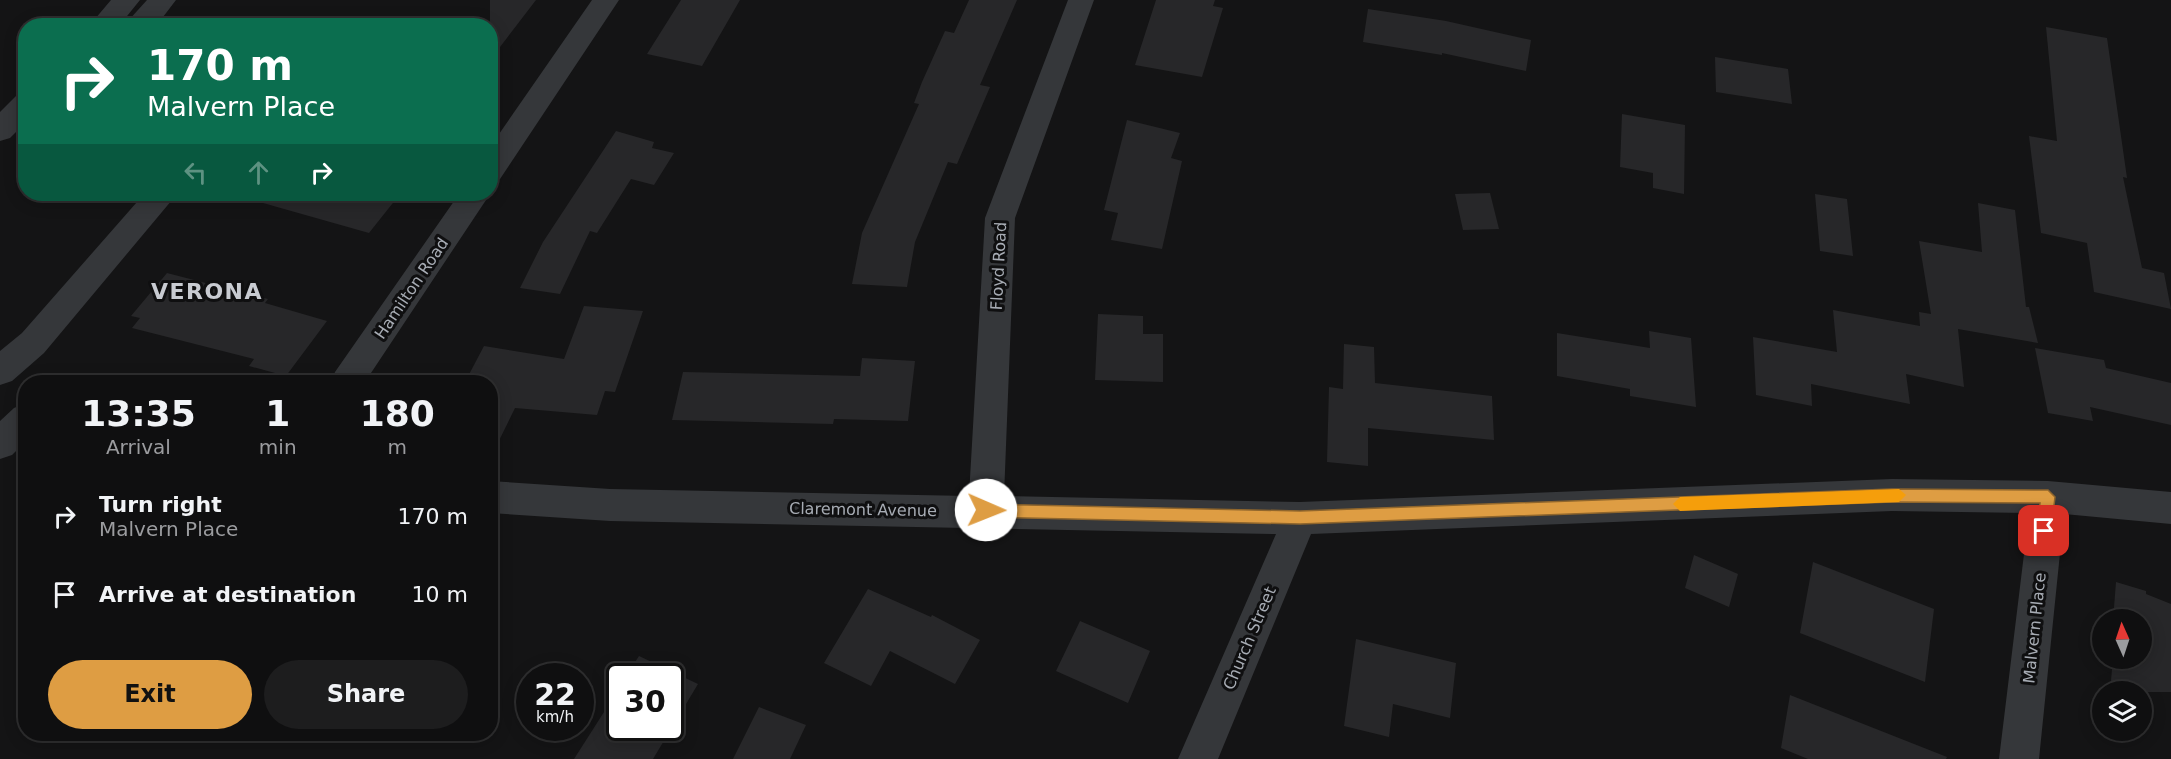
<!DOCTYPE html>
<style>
:root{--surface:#0f0f10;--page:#1d1d1e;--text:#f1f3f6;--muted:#9b9c9f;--line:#2f2f30;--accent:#de9d43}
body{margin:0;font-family:"DejaVu Sans",sans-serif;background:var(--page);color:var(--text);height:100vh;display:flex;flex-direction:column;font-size:22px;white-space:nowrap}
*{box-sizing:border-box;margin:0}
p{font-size:20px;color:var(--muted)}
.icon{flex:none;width:33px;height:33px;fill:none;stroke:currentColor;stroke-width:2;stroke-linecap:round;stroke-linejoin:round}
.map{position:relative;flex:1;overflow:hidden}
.details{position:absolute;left:18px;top:375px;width:480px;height:366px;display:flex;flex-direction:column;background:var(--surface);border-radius:24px;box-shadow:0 3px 15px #0003,0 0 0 2px var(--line)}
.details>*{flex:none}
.hud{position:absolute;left:18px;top:18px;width:480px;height:183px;border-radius:24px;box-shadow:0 3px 15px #0003,0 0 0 2px var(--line);background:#0b6e4f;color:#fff;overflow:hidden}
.needle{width:39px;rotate:357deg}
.controls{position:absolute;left:2092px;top:609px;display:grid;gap:12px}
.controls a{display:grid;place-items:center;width:60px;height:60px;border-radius:50%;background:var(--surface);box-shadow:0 3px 15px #0003,0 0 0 2px var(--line);font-size:30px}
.speed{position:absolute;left:516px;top:663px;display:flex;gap:12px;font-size:30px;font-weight:700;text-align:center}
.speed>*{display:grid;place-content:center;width:78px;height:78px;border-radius:50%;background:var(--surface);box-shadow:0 3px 15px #0003,0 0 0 2px var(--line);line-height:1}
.speed small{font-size:15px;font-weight:400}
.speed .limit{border:3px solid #111;border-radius:9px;background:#fff;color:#111}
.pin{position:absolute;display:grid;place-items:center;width:51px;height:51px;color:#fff;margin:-26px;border-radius:12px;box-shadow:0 3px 9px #0006}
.me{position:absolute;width:66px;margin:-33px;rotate:91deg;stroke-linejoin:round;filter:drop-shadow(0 0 4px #0008)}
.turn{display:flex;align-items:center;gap:21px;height:126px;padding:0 30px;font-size:27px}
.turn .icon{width:78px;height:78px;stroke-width:2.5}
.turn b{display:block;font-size:42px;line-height:51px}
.lanes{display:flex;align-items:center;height:57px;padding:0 30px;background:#0003;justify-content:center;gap:30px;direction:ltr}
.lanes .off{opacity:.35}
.eta{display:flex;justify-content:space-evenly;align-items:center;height:102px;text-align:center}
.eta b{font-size:36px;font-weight:700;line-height:42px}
.action{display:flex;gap:12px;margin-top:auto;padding:12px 30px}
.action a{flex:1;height:69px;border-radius:36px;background:var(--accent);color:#111;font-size:24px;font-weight:700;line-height:69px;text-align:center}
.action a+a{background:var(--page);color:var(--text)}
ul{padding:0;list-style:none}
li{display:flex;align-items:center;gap:18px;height:78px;padding:0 30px}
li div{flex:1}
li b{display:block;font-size:22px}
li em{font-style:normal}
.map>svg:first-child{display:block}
.building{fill:#272729}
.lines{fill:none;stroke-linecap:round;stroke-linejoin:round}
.minor{fill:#35373a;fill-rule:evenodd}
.route{fill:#de9d43;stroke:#90662c;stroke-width:1.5}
.slow{fill:#f59e0b}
.labels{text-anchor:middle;stroke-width:6;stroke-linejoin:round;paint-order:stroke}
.street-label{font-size:16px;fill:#a7acb4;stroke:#0f0f10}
.district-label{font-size:22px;font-weight:bold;letter-spacing:1.5px;fill:#c8cbd1;stroke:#0f0f10}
</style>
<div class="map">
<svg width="2171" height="759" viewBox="0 0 2171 759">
<rect width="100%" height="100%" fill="#141415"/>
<!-- building -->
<path class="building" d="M490 0H536L490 60Z
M681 0H740L702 66 647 54Z
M969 0H1017L980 85 990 87 957 164 948 162 915 242 907 287 852 284 862 233 919 104 914 103 922 82 945 31 954 33Z
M1156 0H1215L1213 6 1223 8 1202 77 1135 65Z
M1368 9 1446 21 1531 40 1526 71 1442 53V55L1363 42Z
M2046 27 2107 38 2127 178 2123 177 2142 268 2164 273 2171 309 2094 292 2087 243 2041 233 2029 136 2057 141Z
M1715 57 1788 69 1792 104 1716 92Z
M1622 114 1685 125 1684 194 1653 188V173L1620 167Z
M1127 120 1180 133 1171 158 1182 161 1162 249 1111 240 1118 213 1104 210Z
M616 131 654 142 652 148 674 153 654 185 631 179 597 233 590 231 560 294 520 288 543 242Z
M1490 193 1499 229 1463 230 1455 194Z
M264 194H400L369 233 263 203Z
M1815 194 1847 199 1853 256 1820 251Z
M1978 203 2015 210 2026 307H2029L2038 343 1958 329 1964 387 1906 374 1910 404 1811 384 1812 406 1756 395 1753 337 1837 352 1833 310 1920 326 1919 312 1931 314 1919 241 1982 252Z
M167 273 268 299 265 303 327 321 286 376 249 366 254 359 132 328 140 318 131 316Z
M584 306 643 311 615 392 605 391 597 415 515 408 490 459V382H465L484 346 564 359Z
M1098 314 1143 316V334H1163V382L1095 380Z
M1649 331 1691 338 1696 407 1630 396V389L1557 376V333L1650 348Z
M1344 344 1374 347 1375 383 1492 396 1494 440 1368 428V466L1327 462 1329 387 1343 389Z
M2035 348 2104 360 2106 368 2171 383V425L2090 407 2093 421 2048 413Z
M862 358 915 361 908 421 834 419 833 424 672 420 683 372 860 376Z
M1694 555 1738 574 1729 607 1685 588Z
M1813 562 1934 609 1925 682 1800 633Z
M2116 582 2146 591V594L2171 604V692H2110L2113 658H2142V620H2113Z
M868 589 931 617 932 615 980 640 955 684 890 651 871 686 824 663Z
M1080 621 1150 651 1128 703 1056 671Z
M1356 639 1456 663 1450 718 1393 704 1389 737 1344 726Z
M639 656 698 684 653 759H574L620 687V728H670V676H626Z
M1790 695 1947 757 1946 759H1808L1781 748Z
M759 707 806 725 790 759H733Z"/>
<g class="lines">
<!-- minor -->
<path class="minor" d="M111 0H140L119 26H89Z
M147 0H176L163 17 171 19 174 26H131L128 21Z
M592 0H619L500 179 490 182V147Z
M1068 0H1094L1015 218 1004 496 1300 502 1892 479 2048 481 2171 492V524L2064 514 2039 759H1999L2029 513 1892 511 1311 534 1218 759H1178L1276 534 610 521 490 513V481L610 489 969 496 985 218Z
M26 93V122L10 138 0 141V112L16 96Z
M144 194H177L44 353 12 381 0 385V351L22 333Z
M459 194H490L365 382H331L335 372Z
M26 403V441L12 455 0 459V421L14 408Z"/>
</g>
<!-- route -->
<path class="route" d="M1892 489 2048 490 2055 497 2051 531 2044 538 2036 531 2040 503 1892 502 1300 524 986 517 979 510 986 504 1300 511Z"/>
<!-- slow -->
<path class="slow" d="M1899 489 1906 495 1899 502 1680 511 1673 504 1680 497Z"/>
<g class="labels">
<!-- street labels -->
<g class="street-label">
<text transform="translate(998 266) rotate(-87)" y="6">Floyd Road</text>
<text transform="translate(411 288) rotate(-56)" y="6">Hamilton Road</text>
<text transform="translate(863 509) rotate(1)" y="6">Claremont Avenue</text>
<text transform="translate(2034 628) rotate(-84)" y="6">Malvern Place</text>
<text transform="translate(1249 638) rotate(-67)" y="6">Church Street</text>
</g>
<!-- district labels -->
<g class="district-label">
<text x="207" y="299">VERONA</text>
</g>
</g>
</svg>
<div class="controls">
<a><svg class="needle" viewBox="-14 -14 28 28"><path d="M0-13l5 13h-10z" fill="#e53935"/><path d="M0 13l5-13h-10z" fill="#9b9c9f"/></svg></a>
<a><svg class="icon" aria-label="layers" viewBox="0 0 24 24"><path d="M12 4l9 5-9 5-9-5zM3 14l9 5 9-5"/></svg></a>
</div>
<div class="speed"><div>22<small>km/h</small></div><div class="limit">30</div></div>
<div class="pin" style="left:2044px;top:531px;background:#d93025"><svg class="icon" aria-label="arrive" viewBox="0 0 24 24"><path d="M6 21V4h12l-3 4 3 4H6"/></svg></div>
<svg class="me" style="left:986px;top:510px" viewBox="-20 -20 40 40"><circle r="19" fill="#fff"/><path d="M0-13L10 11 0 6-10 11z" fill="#de9d43"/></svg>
<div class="hud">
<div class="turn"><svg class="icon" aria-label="right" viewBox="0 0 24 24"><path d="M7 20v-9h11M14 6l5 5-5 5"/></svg><div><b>170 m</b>Malvern Place</div></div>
<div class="lanes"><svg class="icon off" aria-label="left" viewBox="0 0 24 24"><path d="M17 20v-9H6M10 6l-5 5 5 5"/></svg><svg class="icon off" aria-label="ahead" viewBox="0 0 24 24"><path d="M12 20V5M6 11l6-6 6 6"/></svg><svg class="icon" aria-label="right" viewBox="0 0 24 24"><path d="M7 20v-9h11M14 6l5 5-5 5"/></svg></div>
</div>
<section class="details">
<div class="eta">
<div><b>13:35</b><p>Arrival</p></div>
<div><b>1</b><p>min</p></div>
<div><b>180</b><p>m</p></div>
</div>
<ul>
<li><svg class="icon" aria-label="right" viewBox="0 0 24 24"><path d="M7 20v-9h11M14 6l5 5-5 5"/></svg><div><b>Turn right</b><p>Malvern Place</p></div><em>170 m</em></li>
<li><svg class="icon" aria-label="arrive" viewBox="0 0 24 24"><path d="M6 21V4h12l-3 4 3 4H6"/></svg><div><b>Arrive at destination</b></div><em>10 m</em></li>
</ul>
<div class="action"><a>Exit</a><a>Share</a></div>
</section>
</div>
